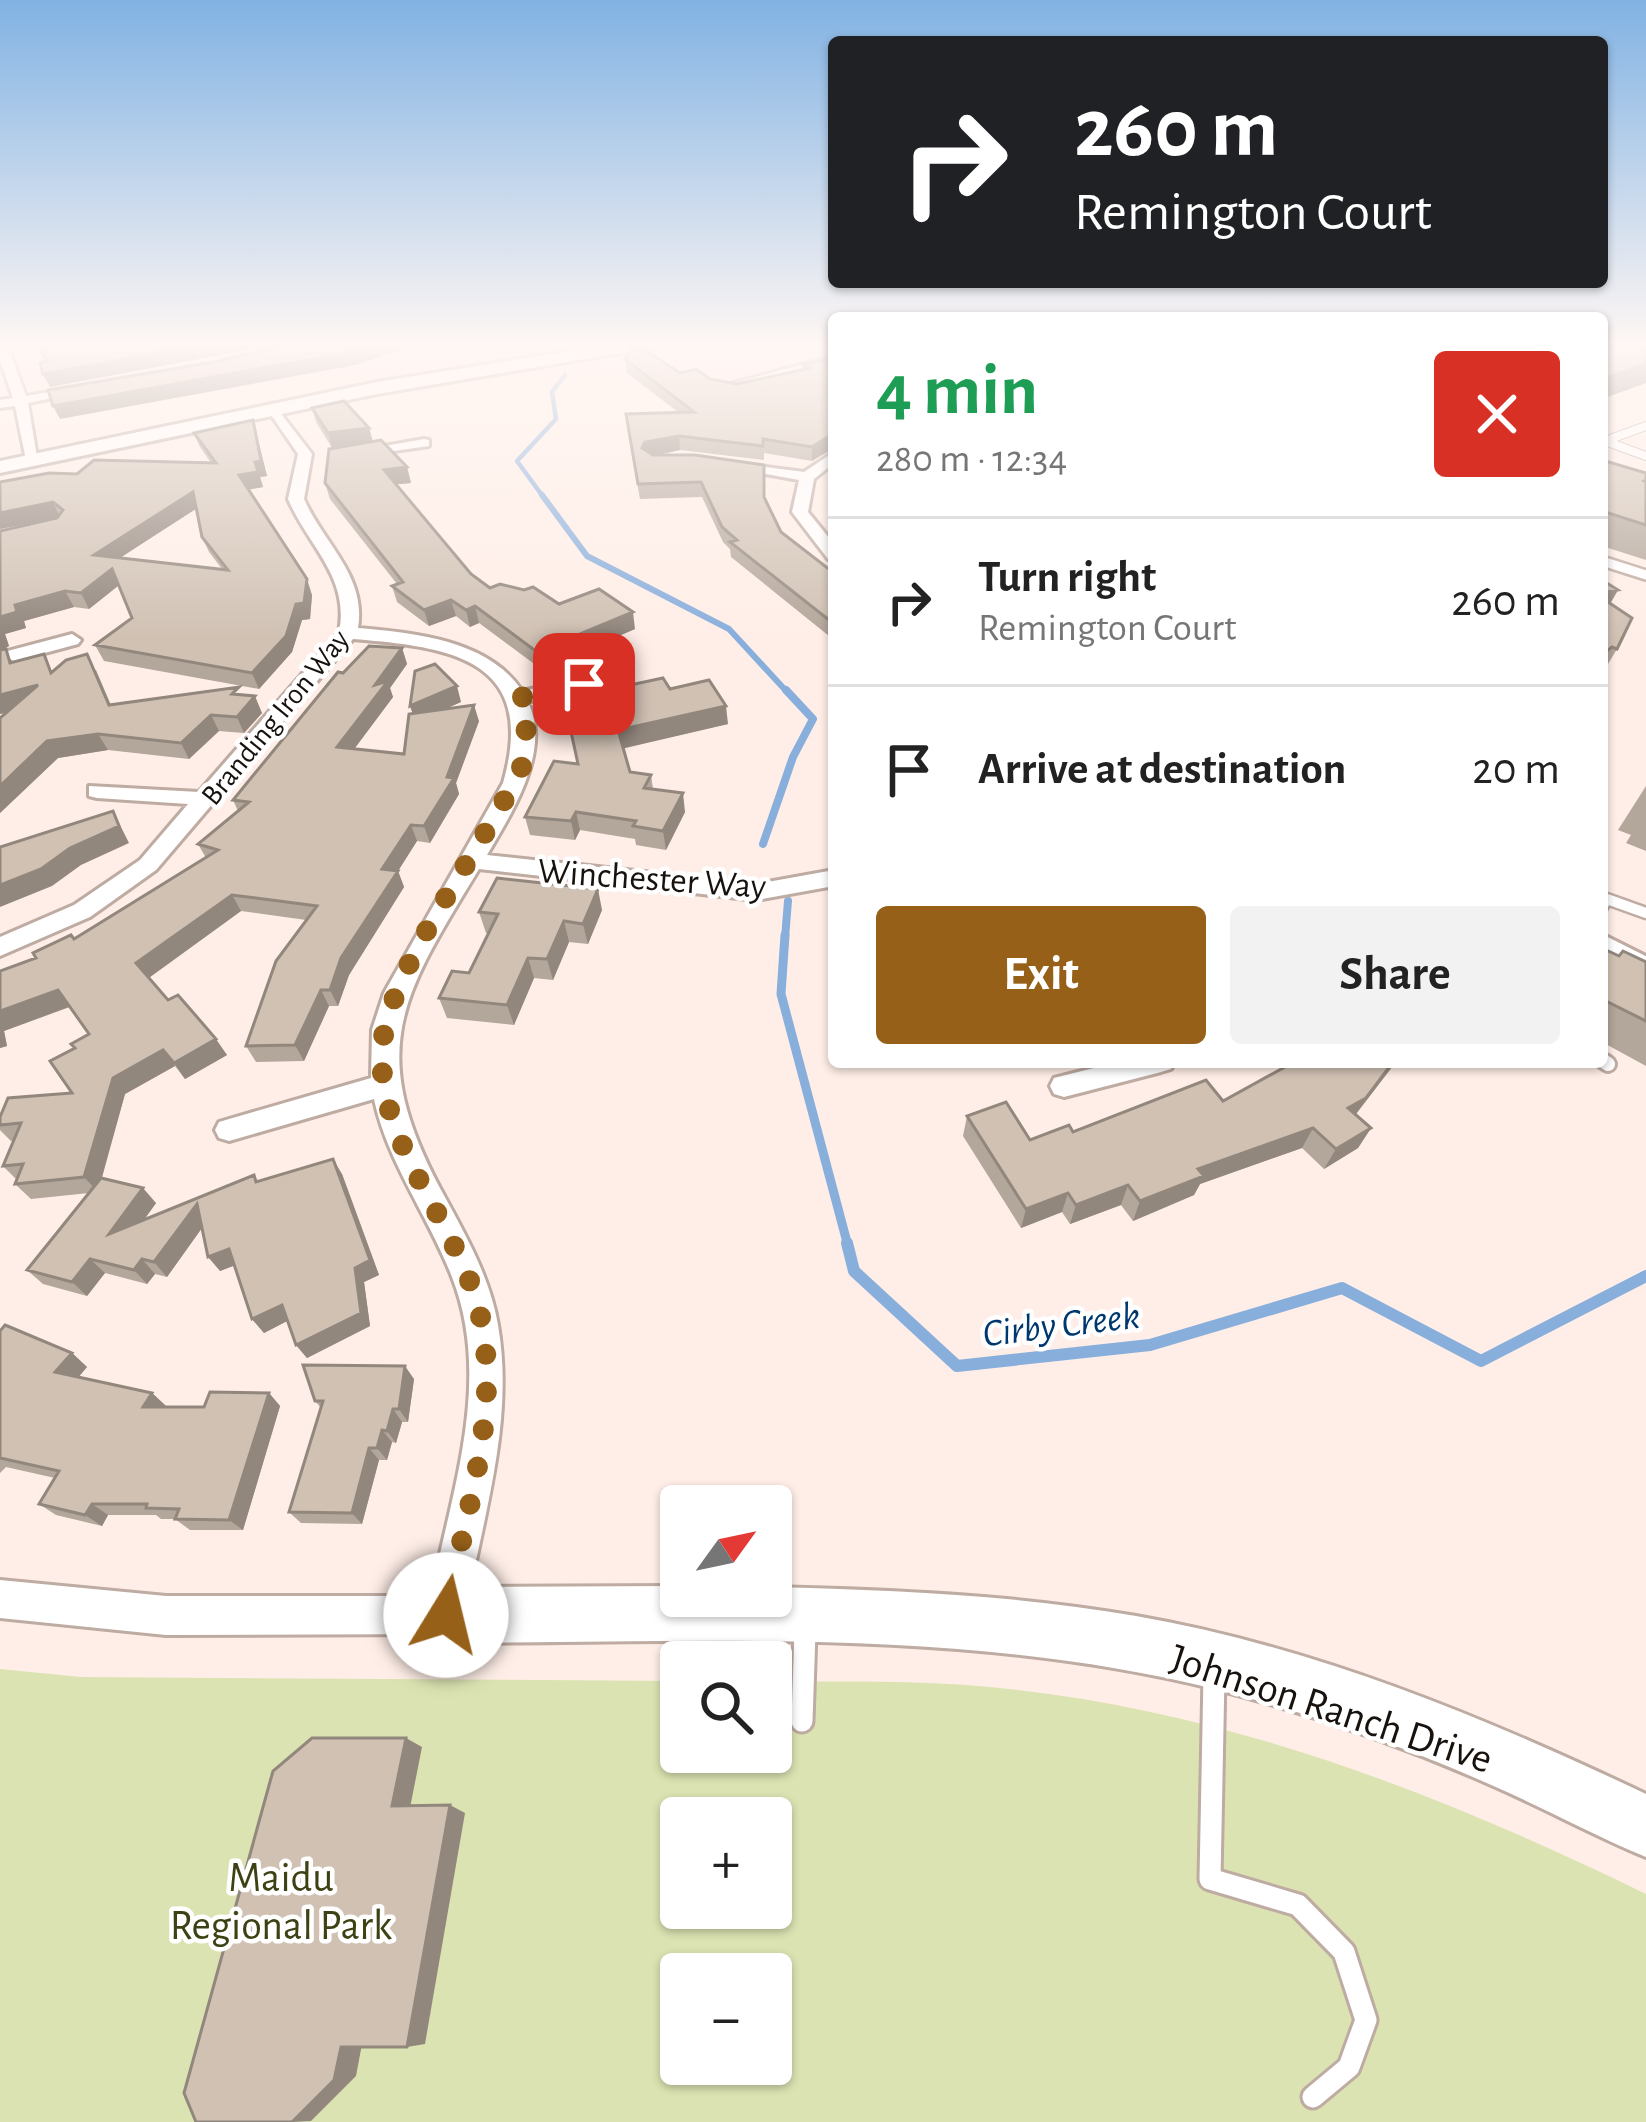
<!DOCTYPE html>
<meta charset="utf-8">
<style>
:root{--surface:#fff;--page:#f2f2f2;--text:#222;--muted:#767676;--line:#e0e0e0;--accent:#966018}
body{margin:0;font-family:"Alegreya Sans",sans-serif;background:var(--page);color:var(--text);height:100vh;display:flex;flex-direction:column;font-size:45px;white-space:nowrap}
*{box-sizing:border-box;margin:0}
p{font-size:39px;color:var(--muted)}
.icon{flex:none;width:66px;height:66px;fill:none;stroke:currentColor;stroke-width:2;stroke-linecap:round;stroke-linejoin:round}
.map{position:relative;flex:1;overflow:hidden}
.details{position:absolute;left:828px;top:312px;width:780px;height:756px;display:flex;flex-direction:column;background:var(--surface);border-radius:12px;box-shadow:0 3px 9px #0004}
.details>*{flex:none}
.guide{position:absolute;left:828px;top:36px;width:780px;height:252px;border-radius:12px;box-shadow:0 3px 9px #0004;background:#202124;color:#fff;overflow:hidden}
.needle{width:78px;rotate:57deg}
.controls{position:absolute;left:660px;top:1485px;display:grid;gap:24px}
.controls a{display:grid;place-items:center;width:132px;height:132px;border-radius:12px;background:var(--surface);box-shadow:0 3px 9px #0004;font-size:60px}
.pin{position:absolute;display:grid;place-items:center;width:102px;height:102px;color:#fff;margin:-51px;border-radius:24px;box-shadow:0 6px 18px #0006}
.me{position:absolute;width:132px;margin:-66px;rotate:9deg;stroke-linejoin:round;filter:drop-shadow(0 0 9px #0008)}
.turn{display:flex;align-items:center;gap:42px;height:252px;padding:0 48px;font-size:54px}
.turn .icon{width:156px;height:156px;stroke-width:2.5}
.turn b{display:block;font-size:84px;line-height:102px}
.round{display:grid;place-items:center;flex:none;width:126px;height:126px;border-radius:12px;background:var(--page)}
.head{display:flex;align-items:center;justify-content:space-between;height:204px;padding:0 48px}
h1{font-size:72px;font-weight:700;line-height:90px;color:#1e9e55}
.cta{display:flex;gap:24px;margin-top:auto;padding:24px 48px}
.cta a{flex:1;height:138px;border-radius:12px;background:var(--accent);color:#fff;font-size:48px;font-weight:700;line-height:138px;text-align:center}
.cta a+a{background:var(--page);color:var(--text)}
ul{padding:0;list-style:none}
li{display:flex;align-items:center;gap:36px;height:168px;padding:0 48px;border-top:3px solid var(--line)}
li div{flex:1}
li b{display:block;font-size:45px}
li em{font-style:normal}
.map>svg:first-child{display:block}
.green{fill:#dce3b2;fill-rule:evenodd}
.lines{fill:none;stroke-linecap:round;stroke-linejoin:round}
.stream-far4{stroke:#88aedc;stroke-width:4.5}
.stream-far3{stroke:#88aedc;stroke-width:6}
.stream-far2{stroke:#88aedc;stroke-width:8}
.stream-far1{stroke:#88aedc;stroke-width:9}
.stream{stroke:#88aedc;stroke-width:12}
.lane-far5-casing{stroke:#beaba2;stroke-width:10}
.lane-far4-casing{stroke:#beaba2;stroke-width:14}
.lane-far3-casing{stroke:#beaba2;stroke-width:15}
.lane-far2-casing{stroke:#beaba2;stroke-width:20}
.lane-far1-casing{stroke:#beaba2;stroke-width:24}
.lane-casing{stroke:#beaba2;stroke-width:27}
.street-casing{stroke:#beaba2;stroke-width:6}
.secondary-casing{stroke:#beaba2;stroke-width:6}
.lane-far5{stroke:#fff;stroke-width:8}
.lane-far4{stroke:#fff;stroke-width:9}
.lane-far3{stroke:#fff;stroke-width:10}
.lane-far2{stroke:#fff;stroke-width:14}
.lane-far1{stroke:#fff;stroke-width:18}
.lane{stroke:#fff;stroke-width:21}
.street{fill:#fff;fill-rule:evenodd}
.secondary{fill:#fff;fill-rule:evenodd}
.wall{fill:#b3a69a;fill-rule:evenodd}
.shaded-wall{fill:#92877d}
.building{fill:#d0c1b3;stroke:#92877d;stroke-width:3;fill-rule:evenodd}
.route{stroke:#966018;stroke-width:21;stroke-dasharray:0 37.8}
.labels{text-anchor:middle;stroke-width:9;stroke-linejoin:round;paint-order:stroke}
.far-street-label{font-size:30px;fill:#18120e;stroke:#fff}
.street-label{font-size:36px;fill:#18120e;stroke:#fff}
.water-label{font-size:39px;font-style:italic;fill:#00386e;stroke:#fff}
.near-street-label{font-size:42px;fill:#18120e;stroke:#fff}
.near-park-label{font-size:42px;fill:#3d4114;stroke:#fff}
</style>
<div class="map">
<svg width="1646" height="2122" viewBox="0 0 1646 2122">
<rect width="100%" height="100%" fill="#ffeee7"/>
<!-- green -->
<path class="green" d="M0 1669 81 1677 681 1681V1752H771V1681C844 1682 917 1680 990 1687 1223 1709 1437 1792 1646 1894V2122H0ZM681 1818H771V1908H681ZM681 1974H771V2064H681Z"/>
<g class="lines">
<!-- stream-far4 -->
<path class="stream-far4" d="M544 498 517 461 556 419 552 392 565 375"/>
<!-- stream-far3 -->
<path class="stream-far3" d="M542 495 587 556 729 629 788 693"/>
<!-- stream-far2 -->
<path class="stream-far2" d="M763 844 793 757 813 719 786 690
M785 938 788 901"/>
<!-- stream-far1 -->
<path class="stream-far1" d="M785 935 781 994 848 1246"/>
<!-- stream -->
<path class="stream" d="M847 1243 854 1271 957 1366 1150 1345 1342 1288 1481 1361 1646 1276"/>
<!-- lane-far5 casing -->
<g class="lane-far5-casing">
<path id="lane-far5" d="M1605 441 1646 456
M1602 442 1646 426"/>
</g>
<!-- lane-far4 casing -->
<g class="lane-far4-casing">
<path id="lane-far4" d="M1602 561 1646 575"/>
</g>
<!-- lane-far3 casing -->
<g class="lane-far3-casing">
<path id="lane-far3" d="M1602 907 1607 899 1646 913"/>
</g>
<!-- lane-far2 casing -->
<g class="lane-far2-casing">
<path id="lane-far2" d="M1602 942 1646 964
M1602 1060 1608 1064"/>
</g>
<!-- lane-far1 casing -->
<g class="lane-far1-casing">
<path id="lane-far1" d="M805 1635V1627"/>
</g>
<!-- lane casing -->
<g class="lane-casing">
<path id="lane" d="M1214 1675 1210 1879 1298 1905 1344 1952 1366 2020 1349 2067 1313 2097
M802 1721 805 1632"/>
</g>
<!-- street casing -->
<g class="street-casing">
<path id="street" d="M0 342H6L26 396 86 386 93 390 28 403 38 463 26 460 15 406 0 408V400L13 398 0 360Z
M834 356V364L741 387 734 383Z
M265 406H275L312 454 304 499C323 543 367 576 358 628 414 633 489 640 522 691L616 671 626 677 528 702C552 751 511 814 487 855L756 884 834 870V886L756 900 479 869C402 996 365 1048 441 1190 464 1232 490 1277 498 1325 515 1422 482 1520 465 1615L460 1629 446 1634 166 1635 0 1618V1580L166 1596H431C451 1492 493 1381 452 1277 429 1217 387 1162 374 1099L229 1141 219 1138 215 1130 219 1122 229 1119 371 1078 372 1030 384 993 503 783C538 660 453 647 353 639L156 870 90 917 0 956V937L74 905 140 860 188 804 97 798 89 796V786L199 792 339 632C350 577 308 546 288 499L298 454Z
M424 439 429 440V446L352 457 345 453Z
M834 452V463L814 479 808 512 834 544V560L828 559 792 512 799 480 721 466 728 462 804 472Z
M72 634 81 640 78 644 0 665V653Z
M1118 1062H1175L1171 1069 1161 1072 1064 1097 1054 1094 1050 1086 1054 1078Z"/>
</g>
<!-- secondary casing -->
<g class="secondary-casing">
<path id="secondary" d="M626 342H665L656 347 377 394 0 473V461L377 382Z
M678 1586 681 1596H771V1587C893 1590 1016 1595 1136 1616 1314 1647 1484 1717 1646 1794V1857C1593 1835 1542 1807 1489 1784 1401 1745 1309 1713 1215 1689 966 1627 701 1642 446 1643L426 1635 418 1615 426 1595 446 1587Z"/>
</g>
<!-- lane-far5 -->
<use href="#lane-far5" class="lane-far5"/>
<!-- lane-far4 -->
<use href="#lane-far4" class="lane-far4"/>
<!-- lane-far3 -->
<use href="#lane-far3" class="lane-far3"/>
<!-- lane-far2 -->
<use href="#lane-far2" class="lane-far2"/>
<!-- lane-far1 -->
<use href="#lane-far1" class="lane-far1"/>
<!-- lane -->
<use href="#lane" class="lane"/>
<!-- street -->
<use href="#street" class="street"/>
<!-- secondary -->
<use href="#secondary" class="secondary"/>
</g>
<!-- wall -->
<path class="wall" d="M834 358 812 461 764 453V460L680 450 657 455 764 498 781 532 834 573V638L829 636 731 557 730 549 723 542 702 497 640 499 627 428 678 412 627 373 625 359 737 384 802 370V364Z
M312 408 369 428 373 442 407 467 411 483 397 484 471 574 490 588 559 604 635 629 541 669 479 623 470 627 456 616 429 626 397 602 392 586 397 584 330 499 325 483 369 442 332 448 316 422Z
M253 420 267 476 260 477 263 487 248 490 312 595 310 619 302 620 292 652 259 689 104 661 95 645 132 618 118 586 89 609 74 607 24 621 26 628 5 634 9 646 1 650 14 662 54 671 96 670 111 705 242 695 262 713 244 733 219 731 189 759 108 750 58 758 0 813V718L6 713 0 714V531L57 518 0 529 77 474 211 463 200 447 194 433ZM196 508 202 537 209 552 222 569 120 558Z
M1602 460 1646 473V560L1602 546Z
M1602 580 1618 590 1610 604 1617 649 1605 669 1602 668Z
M402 648 407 664 390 688 393 697 354 749 404 754 413 714 410 706 461 702 445 709 479 721 456 783 459 794 430 843 417 841 398 871 404 887 349 975 338 1006H329L304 1061 256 1062 246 1046 306 920 241 911 149 978 168 1000 227 1055 185 1079 175 1066 125 1094 101 1178 156 1203 144 1220 254 1175 258 1181 342 1174 379 1275 364 1282 370 1326 307 1358 296 1345 287 1321 264 1333 252 1319 235 1265 220 1271 202 1228 167 1277 155 1274 147 1284 105 1273 87 1296 43 1284 27 1270 89 1193 31 1199 15 1184 17 1180 3 1166 13 1141H11L0 1130V1117L72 1093 75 1048 89 1034 70 1007 4 1031 7 1046 0 1048V971L36 958 74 939 206 858 198 844 238 811 233 800 343 673Z
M670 689 728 724 623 748 630 772 651 775 653 789 685 812 666 850 636 845 635 839 580 830 575 840 530 835 525 817 578 764 607 690Z
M1646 786V851L1626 843 1631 835 1618 830Z
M602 910 588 944 569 942 553 980 534 978 514 1025 447 1018 439 998 469 973 489 933H486L479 912Z
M1602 952 1646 962V1066L1602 1042Z
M1223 1101 1356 1115 1371 1128 1358 1148 1324 1169 1302 1148 1200 1184 1194 1195 1133 1221 1121 1205 1070 1224 1062 1212 1021 1228 963 1136 967 1116 1030 1140Z
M0 1331 72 1353 87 1367 78 1377 152 1393 166 1406 165 1407H204L269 1393 280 1406 243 1530H190L175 1519H161L156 1515H108L102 1526 56 1515 39 1504 55 1478 6 1467 0 1473Z
M414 1379 408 1422H402L396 1443 392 1442 387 1460H379L362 1524 301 1523 289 1512 321 1408 315 1401Z"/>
<!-- shaded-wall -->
<path class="shaded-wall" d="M217 342H289L50 387 43 374Z
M383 342H408L402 349 356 365 60 419 53 406Z
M1646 364V383L1602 399V379Z
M253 420 267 476 260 477 263 487 244 490 239 475 255 462Z
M369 428 373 442 332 448 328 433Z
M834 433V448L812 461V447Z
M679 436 680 450 647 457 642 448 645 442Z
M407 467 411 483 389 485 384 470Z
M193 492 199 507 101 570 94 555Z
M53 502 60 517 0 529V513Z
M112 569 119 585 89 609 81 593Z
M307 579 312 595 310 619 302 620 292 652 259 689 252 673 296 604Z
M1618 590 1606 610 1602 611V593Z
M65 591 74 607 24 621 26 628 5 634 9 646 0 651V617L15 605Z
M451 600 456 616 429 626 424 610Z
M475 606 479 623 470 627 466 610Z
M633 612 635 629 541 669 537 652Z
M402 648 407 664 390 688 393 697 343 764 337 747 375 685Z
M38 685 48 701 0 714V695Z
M457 686 461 702 416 722 410 706Z
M255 696 262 713 244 733 237 717Z
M474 705 479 721 456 783 459 794 430 843 424 826 447 777Z
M726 706 728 724 621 749 618 730Z
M211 715 219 731 189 759 181 743Z
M98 734 108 750 58 758 0 813V786L47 741Z
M683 793 685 812 666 850 663 831Z
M113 811 129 843 81 865 52 886 0 907V885Z
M576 812 580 830 575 840 571 821Z
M411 825 417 841 398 871 404 887 349 975 338 1006 330 990 341 958 382 869Z
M598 889 602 910 588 944 583 924Z
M232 895 241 911 147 979 136 963Z
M564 921 569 942 553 980 547 959Z
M528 958 534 978 514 1025 507 1005Z
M58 990 71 1006 4 1031 7 1046 0 1048V1011Z
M321 990 329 1006 304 1061 295 1045Z
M216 1039 227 1055 185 1079 174 1063Z
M163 1050 175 1066 125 1094 98 1192 84 1177 113 1078Z
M1393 1062H1396L1353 1118 1348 1108Z
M1313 1128 1302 1148 1200 1184 1194 1195 1133 1221 1140 1201 1198 1169Z
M1371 1128 1358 1148 1324 1169 1336 1149Z
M333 1159 342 1174 379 1275 364 1282 370 1326 307 1358 296 1345Z
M1128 1185 1121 1205 1070 1224 1076 1205Z
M143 1188 156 1203 123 1249 109 1234Z
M1068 1193 1062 1212 1021 1228 1026 1209Z
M197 1204 209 1218 167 1277 154 1262Z
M229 1249 241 1263 220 1271 208 1257Z
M90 1259 105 1273 87 1296 72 1282Z
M142 1259 155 1274 147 1284 134 1270Z
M282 1305 293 1318 264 1333 252 1319Z
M72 1353 87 1367 72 1385 55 1372Z
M405 1366 414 1379 408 1422 399 1409Z
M152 1393 166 1406 158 1419 143 1407Z
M269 1393 280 1406 243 1530 229 1520Z
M393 1409 402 1422 396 1443 387 1431Z
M382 1430 392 1442 387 1460 377 1448Z
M369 1448 379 1460 362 1524 352 1513Z
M92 1504 108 1515 102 1526 85 1515Z
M406 1738 422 1747 409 1813 392 1806Z
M450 1805 465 1813 425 2044 407 2047Z
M362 2044 356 2076 311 2121 292 2122 341 2047Z"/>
<!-- building -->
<path class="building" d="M35 342H217L43 374 40 363 47 361Z
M296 342H383L352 352 53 406 48 390 214 362Z
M1602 342H1646V364L1602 379Z
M636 344 680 373 696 369 710 379 737 384 810 368 802 364 834 358V433L812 447 763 439V446L679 436 645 442 642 448 653 455H695L764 465V497L781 532 834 573V621L829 620 730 542 737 540 722 527 701 482 638 484 626 414 694 412 625 359Z
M344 401 369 428 328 433 312 408Z
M253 420 261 461 255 462 258 472 239 475 307 579 304 603 296 604 286 636 252 673 95 645 132 618 112 569 81 593 65 591 15 605 17 612 0 617V531L57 518 63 510 53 502 0 513V482L49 473 77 474 94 460 216 463 194 433ZM193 492 202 537 228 570 94 555Z
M381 440 407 467 384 470 471 574 490 588 500 584 524 590 533 587 559 604 599 589 633 612 537 652 475 606 466 610 451 600 424 610 392 586 403 582 325 483 329 449Z
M1602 460 1646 473V480L1644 481 1646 482V525L1602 511Z
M1602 580 1618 590 1602 593Z
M1602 598 1632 618 1617 649 1612 647 1602 655Z
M369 646 402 648 375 685 388 681 337 747 404 754 409 714 474 705 447 777 454 778 424 826 411 825 382 869 398 871 341 958 330 990H321L295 1045 246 1046 276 961 317 906 232 895 136 963 168 1000 178 995 216 1039 174 1063 163 1050 113 1078 84 1177 15 1184 23 1164 3 1166 21 1123 0 1125V1117L8 1098 72 1093 50 1061 75 1048 71 1044 89 1034 58 990 0 1011V971L36 958 33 953 71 935 74 939 218 850 198 844 249 802 233 800 338 672 343 673Z
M6 649 10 663 44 654 51 673 66 660 87 654 109 705 239 687 232 694 255 696 237 717 211 715 181 743 98 734 47 741 0 786V718L38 685 0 695V650Z
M435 664 457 686 410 706 415 671Z
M663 678 670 689 709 680 726 706 618 730 630 772 651 775 644 788 683 793 663 831 633 826 636 821 576 812 571 821 525 817 554 761 578 764 562 690 606 684 607 690Z
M113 811 119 826 70 848 41 869 0 885V847Z
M497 878 598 889 583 924 564 921 547 959 528 958 507 1005 439 998 452 971 469 973 498 914 479 912Z
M1604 949 1619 956 1623 951 1646 962V1021L1602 999V952Z
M1294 1062H1393L1366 1098 1348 1108 1371 1128 1336 1149 1313 1128 1198 1169 1204 1176 1140 1201 1128 1185 1076 1205 1068 1193 1026 1209 967 1116 1006 1102 1030 1140 1069 1125 1073 1132 1206 1080 1223 1101Z
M333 1159 370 1260 355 1268 361 1313 296 1345 282 1305 252 1319 229 1249 208 1257 197 1204 154 1262 142 1259 134 1270 90 1259 72 1282 27 1270 101 1178 143 1188 109 1234 254 1175 256 1182Z
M5 1325 72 1353 55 1372 152 1393 143 1407H204L210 1392 269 1393 229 1520 175 1519 179 1509 146 1508 147 1504H92L85 1515 39 1504 59 1471 0 1458V1331Z
M303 1365 405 1366 399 1409H393L387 1431 382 1430 377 1448H369L352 1513 289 1512 323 1401H315Z
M312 1738H406L392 1806 450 1805 407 2047H341L334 2080 292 2122H196L184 2093 273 1771Z"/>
<!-- sky -->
<linearGradient id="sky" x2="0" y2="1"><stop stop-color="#81b2e3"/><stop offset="0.54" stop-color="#fff7f4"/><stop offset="1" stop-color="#fff7f4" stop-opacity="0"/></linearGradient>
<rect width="1646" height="639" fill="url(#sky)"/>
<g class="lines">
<!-- route -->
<path class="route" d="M446 1615C463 1519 501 1417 481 1319 462 1226 376 1146 382 1048 388 967 487 843 523 764L527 734 518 698 584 684"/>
</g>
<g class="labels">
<!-- far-street labels -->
<g class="far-street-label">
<text transform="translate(275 717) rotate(-51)" y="10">Branding Iron Way</text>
</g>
<!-- street labels -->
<g class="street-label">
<text transform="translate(652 877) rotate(4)" y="13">Winchester Way</text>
</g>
<!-- water labels -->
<g class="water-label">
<text transform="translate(1061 1323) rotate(-7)" y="14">Cirby Creek</text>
</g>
<!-- near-street labels -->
<g class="near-street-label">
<text transform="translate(1332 1707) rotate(18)" y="15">Johnson Ranch Drive</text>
</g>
<!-- near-park labels -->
<g class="near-park-label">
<text x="281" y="1891">Maidu<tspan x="281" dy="48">Regional Park</tspan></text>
</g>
</g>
</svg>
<div class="controls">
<a><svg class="needle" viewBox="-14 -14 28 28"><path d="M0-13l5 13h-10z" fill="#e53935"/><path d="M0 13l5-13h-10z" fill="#767676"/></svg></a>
<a><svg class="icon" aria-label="search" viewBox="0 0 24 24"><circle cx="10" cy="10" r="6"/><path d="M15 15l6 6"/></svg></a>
<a>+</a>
<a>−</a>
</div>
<div class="pin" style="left:584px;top:684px;background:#d93025"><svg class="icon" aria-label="arrive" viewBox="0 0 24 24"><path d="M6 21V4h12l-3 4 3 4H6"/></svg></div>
<svg class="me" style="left:446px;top:1615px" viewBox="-20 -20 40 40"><circle r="19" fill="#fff"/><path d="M0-13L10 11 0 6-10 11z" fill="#966018"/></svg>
<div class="guide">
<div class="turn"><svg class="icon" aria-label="right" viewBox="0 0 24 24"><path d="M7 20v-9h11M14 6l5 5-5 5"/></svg><div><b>260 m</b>Remington Court</div></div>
</div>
<section class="details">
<div class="head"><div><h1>4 min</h1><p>280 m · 12:34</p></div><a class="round" style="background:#d93025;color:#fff"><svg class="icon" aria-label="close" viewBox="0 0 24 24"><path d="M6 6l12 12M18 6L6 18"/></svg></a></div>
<ul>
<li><svg class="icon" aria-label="right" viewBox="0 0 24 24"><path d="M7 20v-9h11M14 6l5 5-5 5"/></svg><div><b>Turn right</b><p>Remington Court</p></div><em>260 m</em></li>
<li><svg class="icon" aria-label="arrive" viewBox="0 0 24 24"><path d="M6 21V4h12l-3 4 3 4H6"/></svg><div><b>Arrive at destination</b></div><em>20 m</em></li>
</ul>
<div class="cta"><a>Exit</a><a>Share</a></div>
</section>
</div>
